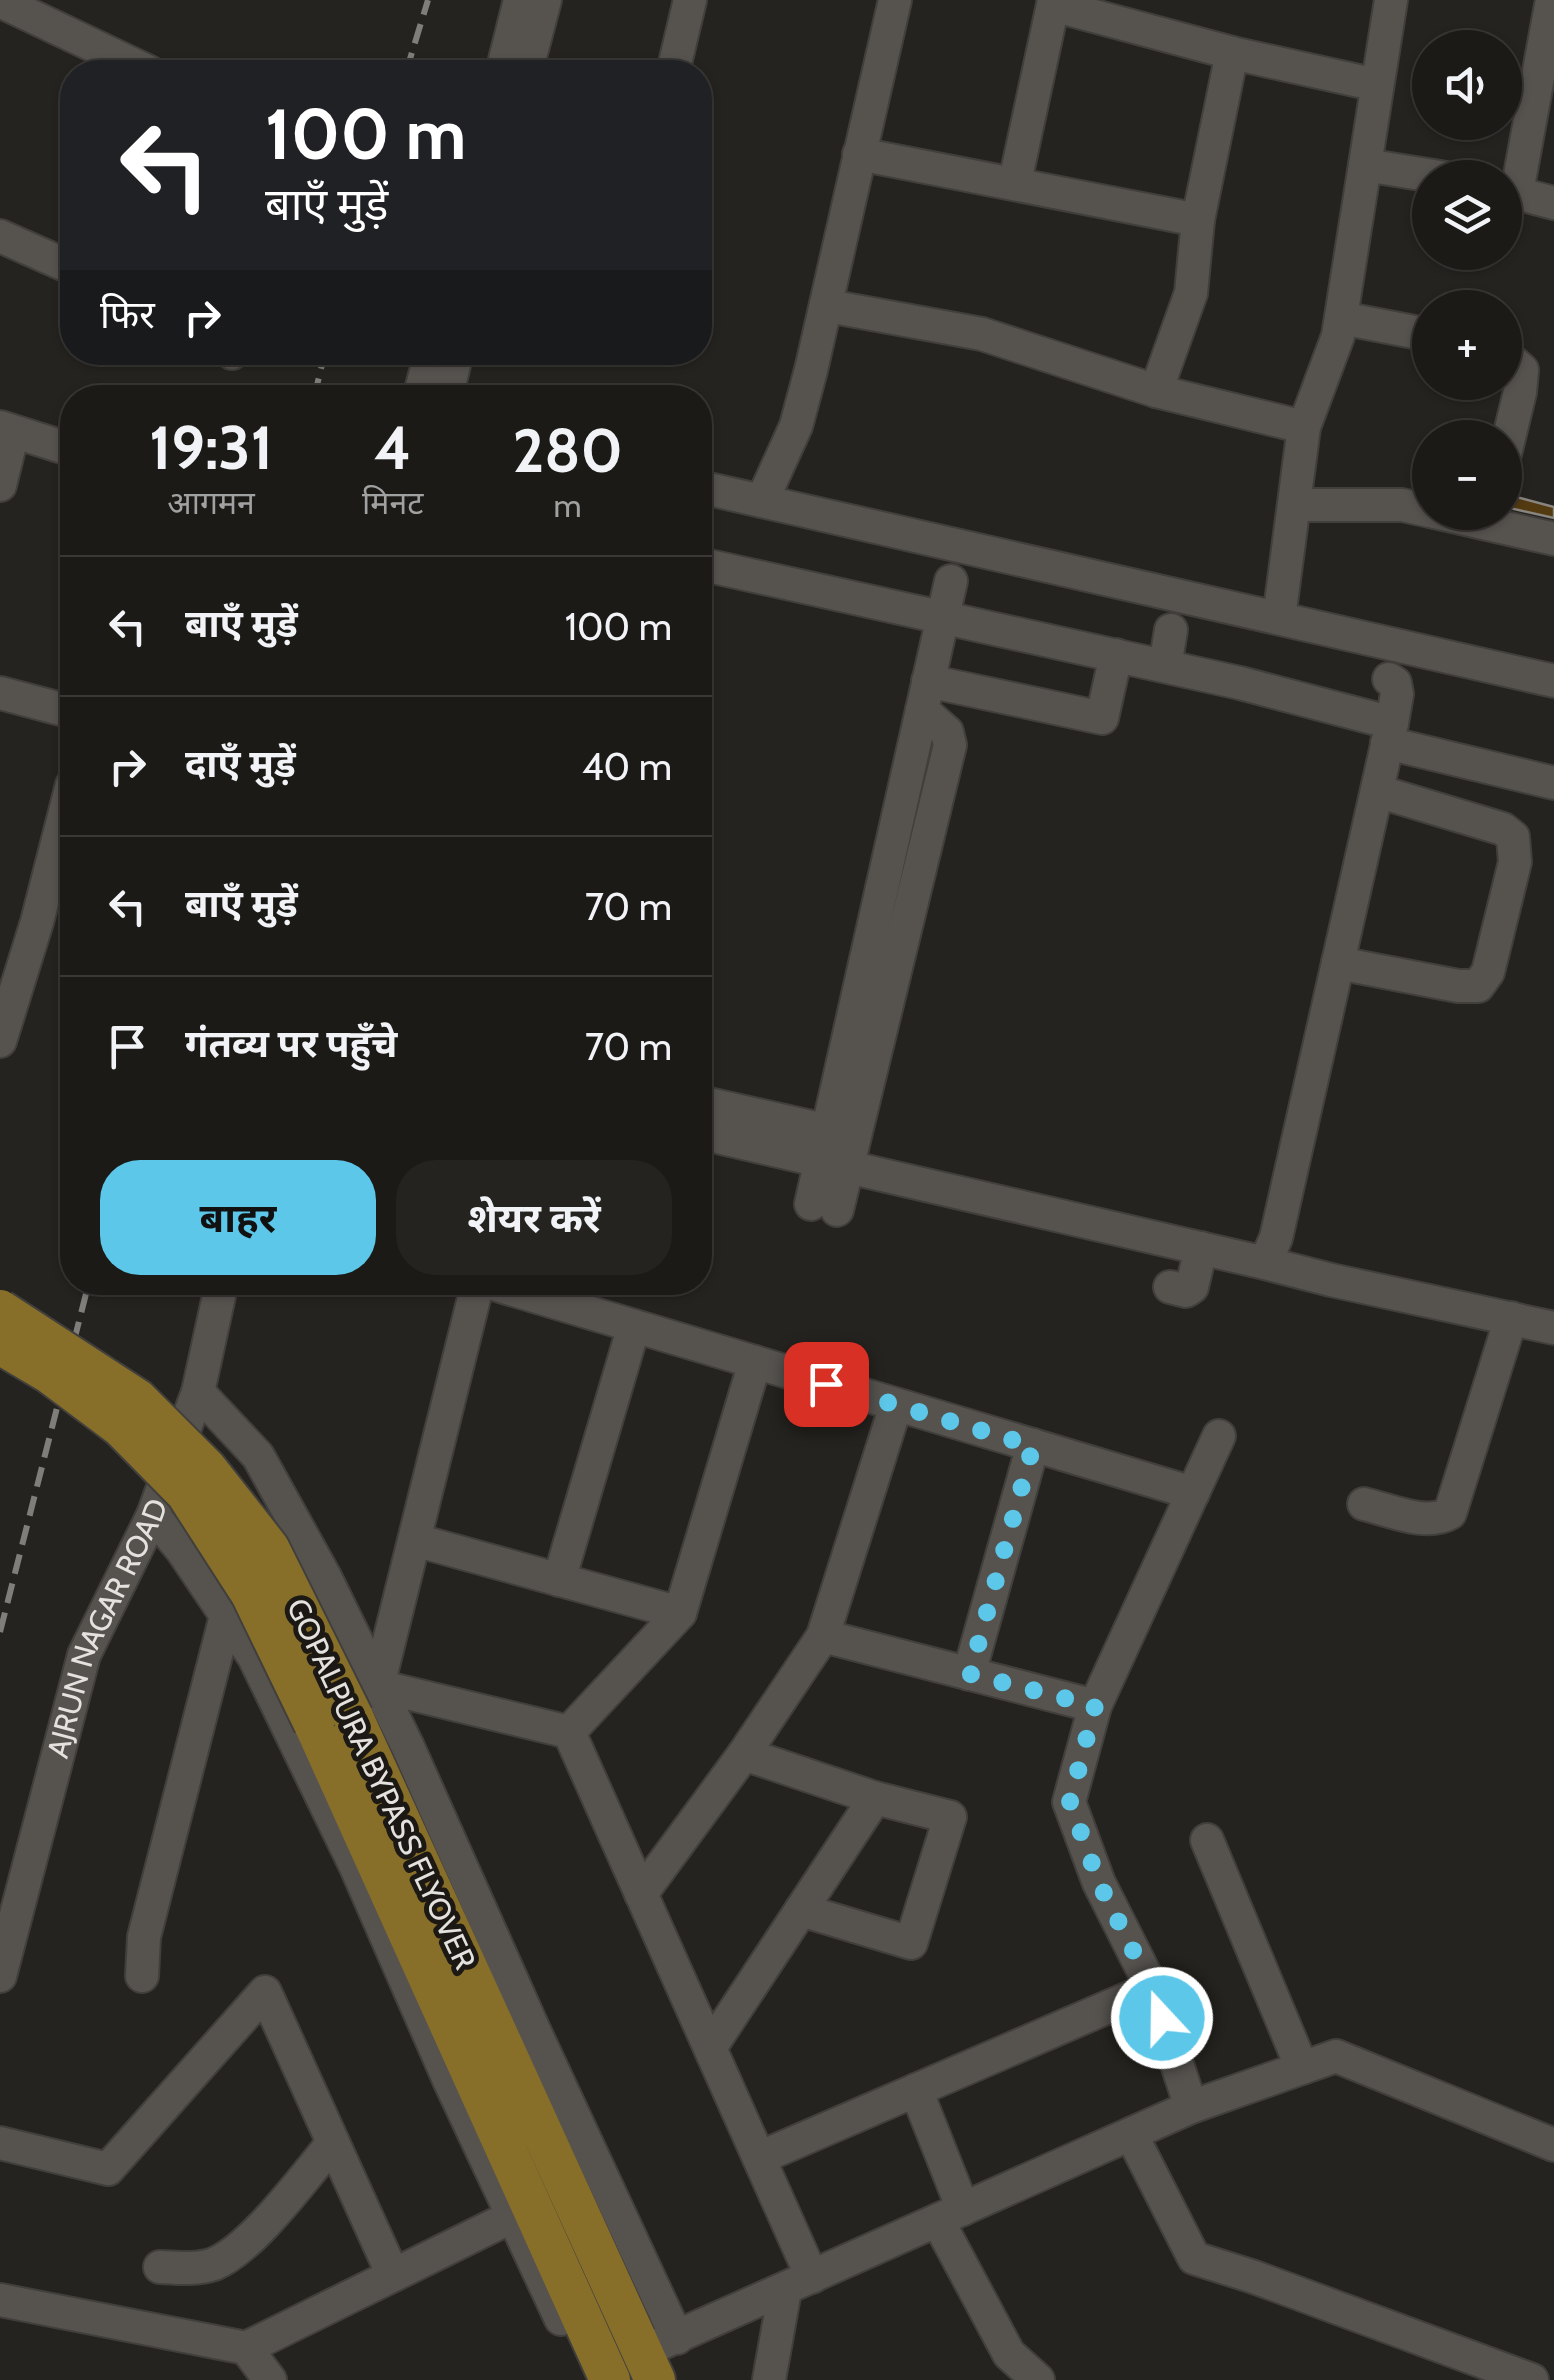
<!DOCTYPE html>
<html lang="hi">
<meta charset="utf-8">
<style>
:root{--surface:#1c1a17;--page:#252320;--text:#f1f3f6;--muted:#a0a1a1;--line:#3a3836;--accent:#5cc7e8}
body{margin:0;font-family:Cabin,"Noto Sans Devanagari",sans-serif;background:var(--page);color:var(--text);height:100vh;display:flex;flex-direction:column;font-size:38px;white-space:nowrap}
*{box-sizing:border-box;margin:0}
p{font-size:32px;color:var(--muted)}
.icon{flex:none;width:55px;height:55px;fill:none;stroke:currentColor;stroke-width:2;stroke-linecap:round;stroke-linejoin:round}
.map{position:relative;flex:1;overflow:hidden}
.panel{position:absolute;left:60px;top:385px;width:652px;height:910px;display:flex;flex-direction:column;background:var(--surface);border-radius:40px;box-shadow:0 2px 8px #0004,0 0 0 2px var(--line)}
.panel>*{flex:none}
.hud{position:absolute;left:60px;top:60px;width:652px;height:305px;border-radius:40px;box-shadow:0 2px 8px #0004,0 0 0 2px var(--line);background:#202124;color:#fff;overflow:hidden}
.fabs{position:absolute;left:1412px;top:30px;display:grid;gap:20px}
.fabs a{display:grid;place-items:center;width:110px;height:110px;border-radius:50%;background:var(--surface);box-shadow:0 2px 8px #0004,0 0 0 2px var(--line);font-size:50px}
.pin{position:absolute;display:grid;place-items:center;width:85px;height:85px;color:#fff;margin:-42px;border-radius:20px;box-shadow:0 5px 15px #0006}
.me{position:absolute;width:110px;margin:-55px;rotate:339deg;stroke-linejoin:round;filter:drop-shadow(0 0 8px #0008)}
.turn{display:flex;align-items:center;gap:35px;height:210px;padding:0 40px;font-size:45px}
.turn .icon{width:130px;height:130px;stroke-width:2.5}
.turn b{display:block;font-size:70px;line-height:85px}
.then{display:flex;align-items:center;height:95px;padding:0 40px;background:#0003;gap:20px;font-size:38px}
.eta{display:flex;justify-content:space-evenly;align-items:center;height:170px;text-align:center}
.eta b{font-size:60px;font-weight:700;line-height:70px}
.cta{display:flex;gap:20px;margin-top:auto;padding:20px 40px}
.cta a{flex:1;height:115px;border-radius:40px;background:var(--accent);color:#111;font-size:40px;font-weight:700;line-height:115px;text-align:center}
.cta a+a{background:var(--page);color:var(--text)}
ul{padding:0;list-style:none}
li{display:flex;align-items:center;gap:30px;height:140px;padding:0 40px;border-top:2px solid var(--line)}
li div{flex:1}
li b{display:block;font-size:38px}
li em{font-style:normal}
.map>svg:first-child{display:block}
.building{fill:#533a11;stroke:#898580;stroke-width:2.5}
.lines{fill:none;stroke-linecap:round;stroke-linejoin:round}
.minor-casing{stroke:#413f3c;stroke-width:36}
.major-casing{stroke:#413f3c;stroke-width:44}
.minor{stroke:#56534f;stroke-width:32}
.major{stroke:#876f2a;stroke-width:40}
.rail{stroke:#807e7b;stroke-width:6;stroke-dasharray:20 10;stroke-linecap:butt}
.major-bridge-casing{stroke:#413f3c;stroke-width:44;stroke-linecap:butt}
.major-bridge{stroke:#876f2a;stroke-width:40}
.route{stroke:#5cc7e8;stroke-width:18;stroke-dasharray:0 32.4}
.labels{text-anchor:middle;stroke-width:10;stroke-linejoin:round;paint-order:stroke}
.street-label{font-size:30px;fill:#e4e2df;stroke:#1c1915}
</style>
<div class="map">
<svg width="1554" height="2380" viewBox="0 0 1554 2380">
<rect width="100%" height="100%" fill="#25231f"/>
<!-- building -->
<path class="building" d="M1505 494 1554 507V518L1505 507Z"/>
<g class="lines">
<!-- minor casing -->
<g class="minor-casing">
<g id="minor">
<path d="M0 1 149 72"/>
<path d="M1053 5 1232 53 1377 85"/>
<path d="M502 72 520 0"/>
<path d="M526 72 545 0"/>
<path d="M673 72 690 0"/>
<path d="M859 154 1198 220"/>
<path d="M1365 165 1446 178"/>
<path d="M1015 182 1054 0"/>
<path d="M1505 190 1554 203"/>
<path d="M1517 192 1552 0"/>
<path d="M0 236 72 268"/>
<path d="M828 306 982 334 1156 391 1304 427"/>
<path d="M1341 318 1430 335"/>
<path d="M232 352V353"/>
<path d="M1505 355 1522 370 1520 392 1505 454"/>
<path d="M1156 391 1191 293 1198 220 1232 53"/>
<path d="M419 398 431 352"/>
<path d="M446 398 457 352"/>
<path d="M0 427 72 450"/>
<path d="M0 485 13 432"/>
<path d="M700 487 1554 681"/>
<path d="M762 501 796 426 811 370 895 0"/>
<path d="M1294 505H1402L1430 511"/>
<path d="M1434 512 1554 539"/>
<path d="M700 564 1240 683 1392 723"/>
<path d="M1279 618 1304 427 1338 336 1391 0"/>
<path d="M1165 666 1171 630"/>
<path d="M928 681 1102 718 1116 655"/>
<path d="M0 693 72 712"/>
<path d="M1387 743 1554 783"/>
<path d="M1338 963 1458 986H1478L1488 972 1515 862 1513 837 1503 829 1377 791"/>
<path d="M0 1041 37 922 72 785"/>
<path d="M700 1102 847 1135"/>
<path d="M700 1133 1265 1263 1276 1238 1392 723 1397 694 1395 683 1389 679"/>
<path d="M811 1204 951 581"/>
<path d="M837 1210 950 745 947 732 922 710"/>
<path d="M1265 1263 1331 1280 1554 1328"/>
<path d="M478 1282 378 1686 569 1732 812 2277"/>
<path d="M487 1282 1193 1493"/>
<path d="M1170 1287 1186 1291 1192 1287 1201 1248"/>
<path d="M198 1392 258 1456 325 1577 408 1747 534 2030 677 2338"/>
<path d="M1364 1504C1390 1510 1426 1527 1450 1513L1511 1318"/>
<path d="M153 1515 182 1550 254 1657 356 1867 450 2082 561 2319"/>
<path d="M415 1540 680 1613"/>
<path d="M559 1580 634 1326"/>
<path d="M823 1636 1095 1706"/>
<path d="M969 1674 1033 1445"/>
<path d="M569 1732 680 1613 755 1362"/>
<path d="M744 1754 823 1636 896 1405"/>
<path d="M1207 1840 1302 2068"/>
<path d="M641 1894 744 1754 875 1798 710 2048"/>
<path d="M801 1910 911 1943 950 1817 875 1798"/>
<path id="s1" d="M0 1976 84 1655 153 1515 198 1392 222 1282"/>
<path d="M142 1976 144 1937 226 1616"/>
<path d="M916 2090 963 2209"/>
<path d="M1191 2107 1152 1988 1099 1883 1069 1802 1095 1706 1219 1436"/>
<path d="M1131 2134 1194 2258 1254 2277 1532 2380"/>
<path d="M0 2143 108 2169 265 1992 393 2275"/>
<path d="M759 2158 1152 1988"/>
<path d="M938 2221 1009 2354 1038 2380"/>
<path d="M160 2267C177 2268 197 2270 214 2264 253 2248 304 2177 333 2143"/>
<path d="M0 2300 246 2348 513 2216"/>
<path d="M660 2344 1191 2107 1336 2056 1554 2145"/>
<path d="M246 2348 270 2380"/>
<path d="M769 2380 785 2290"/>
</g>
</g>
<!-- major casing -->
<g class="major-casing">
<path id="major" d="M353 1717 655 2380
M314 1724 610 2380"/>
</g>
<!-- minor -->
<use href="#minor" class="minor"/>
<!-- major -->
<use href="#major" class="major"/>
<!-- rail -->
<path class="rail" d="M406 72 428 0
M314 398 325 352
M0 1632 89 1282"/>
<!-- major-bridge casing -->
<g class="major-bridge-casing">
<path id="major-bridge" d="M0 1310 137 1399 207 1469 269 1548 353 1717
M0 1344 49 1373 121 1427 186 1493 251 1594 314 1724"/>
</g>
<!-- major-bridge -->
<use href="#major-bridge" class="major-bridge"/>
</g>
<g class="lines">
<!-- route -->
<path class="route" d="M826 1384 1033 1446 970 1674 1095 1706 1070 1802 1099 1883 1152 1988 1162 2018"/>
</g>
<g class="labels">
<!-- street labels -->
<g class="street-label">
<text dy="10" stroke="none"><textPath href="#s1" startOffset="365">AJRUN NAGAR ROAD</textPath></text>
<text transform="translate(381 1784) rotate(65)" y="10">GOPALPURA BYPASS FLYOVER</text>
</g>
</g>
</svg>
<div class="fabs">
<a><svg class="icon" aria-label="sound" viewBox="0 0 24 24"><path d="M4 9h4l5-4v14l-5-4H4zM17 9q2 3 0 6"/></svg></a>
<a><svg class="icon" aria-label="layers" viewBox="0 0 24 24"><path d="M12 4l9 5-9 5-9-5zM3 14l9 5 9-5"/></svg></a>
<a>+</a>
<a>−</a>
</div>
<div class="pin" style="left:826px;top:1384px;background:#d93025"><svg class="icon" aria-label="arrive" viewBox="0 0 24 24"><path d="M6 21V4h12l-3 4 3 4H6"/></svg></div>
<svg class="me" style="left:1162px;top:2018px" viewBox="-20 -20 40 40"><circle r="17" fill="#5cc7e8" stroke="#fff" stroke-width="3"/><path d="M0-11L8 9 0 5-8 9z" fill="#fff"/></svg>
<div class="hud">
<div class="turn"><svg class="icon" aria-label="left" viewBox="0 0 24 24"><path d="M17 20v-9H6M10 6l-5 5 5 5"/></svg><div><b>100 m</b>बाएँ मुड़ें</div></div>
<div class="then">फिर<svg class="icon" aria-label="right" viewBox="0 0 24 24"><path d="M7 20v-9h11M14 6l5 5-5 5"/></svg></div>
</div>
<section class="panel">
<div class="eta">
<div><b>19:31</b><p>आगमन</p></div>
<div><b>4</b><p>मिनट</p></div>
<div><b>280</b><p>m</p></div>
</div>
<ul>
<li><svg class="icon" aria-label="left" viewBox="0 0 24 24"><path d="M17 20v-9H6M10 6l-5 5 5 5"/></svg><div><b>बाएँ मुड़ें</b></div><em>100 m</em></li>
<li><svg class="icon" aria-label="right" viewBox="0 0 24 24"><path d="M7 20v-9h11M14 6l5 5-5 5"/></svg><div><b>दाएँ मुड़ें</b></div><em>40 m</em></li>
<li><svg class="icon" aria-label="left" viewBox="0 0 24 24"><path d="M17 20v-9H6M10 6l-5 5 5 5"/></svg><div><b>बाएँ मुड़ें</b></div><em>70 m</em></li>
<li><svg class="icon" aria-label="arrive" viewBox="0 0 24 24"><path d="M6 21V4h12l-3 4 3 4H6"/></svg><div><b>गंतव्य पर पहुँचे</b></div><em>70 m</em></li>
</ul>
<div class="cta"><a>बाहर</a><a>शेयर करें</a></div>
</section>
</div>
